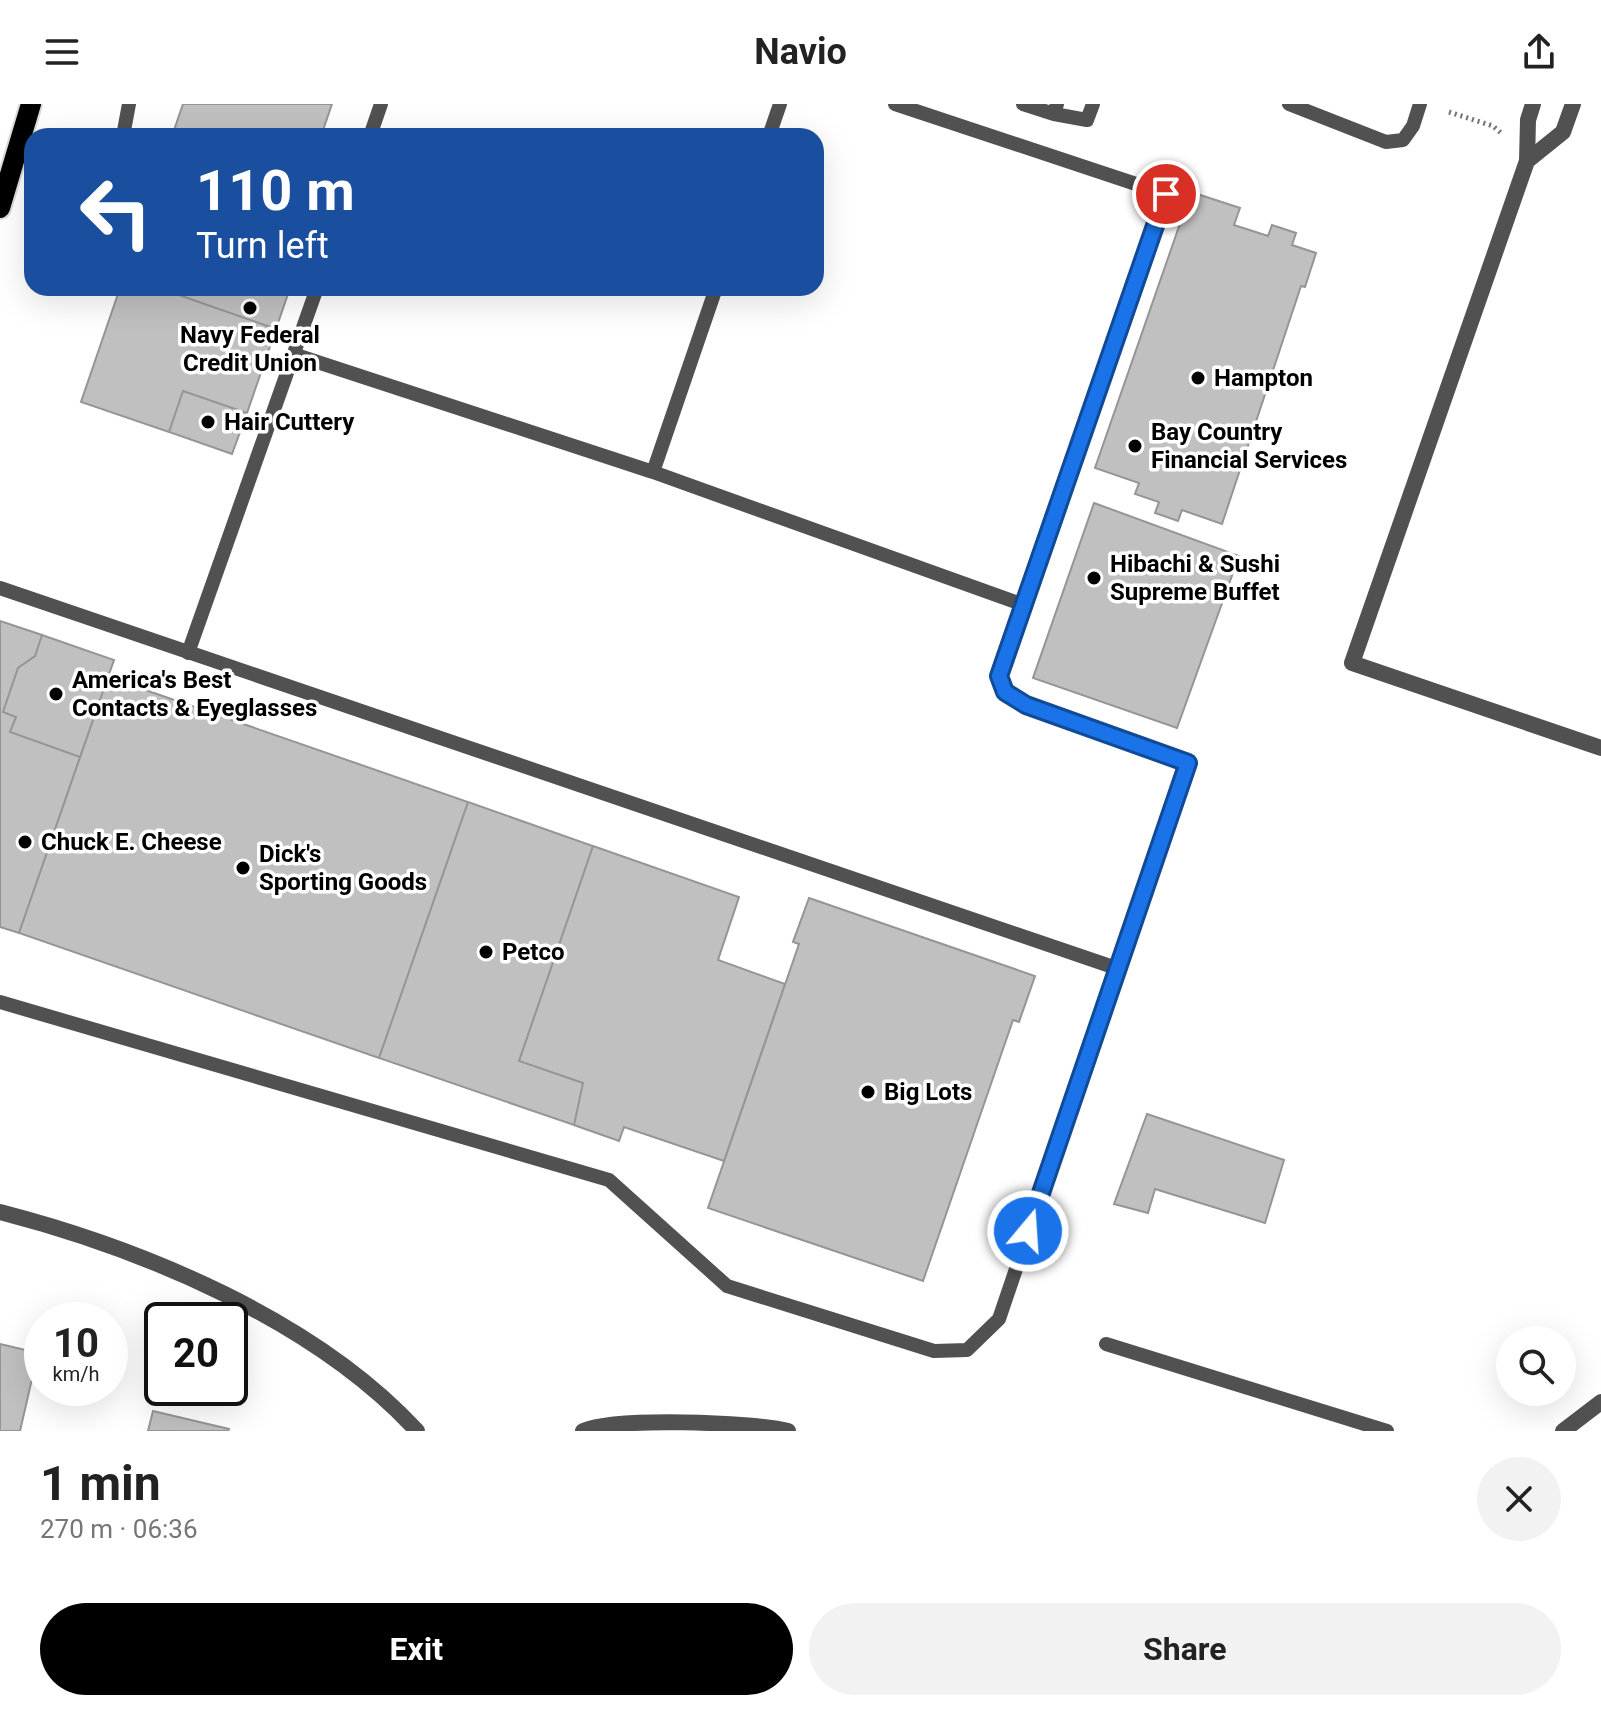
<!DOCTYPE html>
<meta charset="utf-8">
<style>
:root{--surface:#fff;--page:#f2f2f2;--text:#222;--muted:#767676;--accent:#000}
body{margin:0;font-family:Roboto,sans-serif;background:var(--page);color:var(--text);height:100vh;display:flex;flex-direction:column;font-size:30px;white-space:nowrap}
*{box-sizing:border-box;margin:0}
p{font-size:26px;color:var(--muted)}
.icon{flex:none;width:44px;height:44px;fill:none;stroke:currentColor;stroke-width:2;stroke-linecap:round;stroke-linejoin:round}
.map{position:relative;height:1327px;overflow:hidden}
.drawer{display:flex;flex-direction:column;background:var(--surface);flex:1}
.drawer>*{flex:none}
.banner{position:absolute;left:24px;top:24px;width:800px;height:168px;border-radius:24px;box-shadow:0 8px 32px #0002;background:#1a4fa0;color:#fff;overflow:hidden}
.tools{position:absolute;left:1496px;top:1222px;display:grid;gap:16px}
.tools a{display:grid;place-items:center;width:80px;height:80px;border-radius:50%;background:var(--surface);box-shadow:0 8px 32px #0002;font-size:40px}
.speed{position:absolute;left:24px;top:1198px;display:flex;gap:16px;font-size:40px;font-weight:700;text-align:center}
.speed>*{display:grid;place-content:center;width:104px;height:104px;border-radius:50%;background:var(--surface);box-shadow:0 8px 32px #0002;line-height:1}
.speed small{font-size:20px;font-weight:400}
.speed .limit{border:4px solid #111;border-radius:12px;background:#fff;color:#111}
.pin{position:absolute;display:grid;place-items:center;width:68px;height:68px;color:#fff;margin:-34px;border:4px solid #fff;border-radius:50%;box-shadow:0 2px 8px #0007}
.me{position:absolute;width:88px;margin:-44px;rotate:18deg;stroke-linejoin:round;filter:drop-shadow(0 0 6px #0008)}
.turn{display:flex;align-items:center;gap:28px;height:168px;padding:0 40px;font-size:36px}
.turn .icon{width:104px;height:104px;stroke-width:2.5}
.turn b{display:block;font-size:56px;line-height:68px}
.round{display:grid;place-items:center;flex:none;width:84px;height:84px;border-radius:42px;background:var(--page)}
.summary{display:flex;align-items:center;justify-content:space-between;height:136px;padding:0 40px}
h1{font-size:48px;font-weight:700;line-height:60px}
.primary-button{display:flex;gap:16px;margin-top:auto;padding:16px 40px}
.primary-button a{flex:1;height:92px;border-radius:48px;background:var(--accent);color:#fff;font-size:32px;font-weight:700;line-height:92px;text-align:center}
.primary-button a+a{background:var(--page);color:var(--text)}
header{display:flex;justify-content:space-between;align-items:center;height:104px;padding:0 40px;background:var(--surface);font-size:36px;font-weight:700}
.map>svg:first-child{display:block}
.building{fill:#c0c0c0;stroke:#959595;stroke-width:2}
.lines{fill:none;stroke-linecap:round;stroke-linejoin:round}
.primary-casing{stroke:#dbdbdb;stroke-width:24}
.path{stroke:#737373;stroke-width:5;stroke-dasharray:2 4;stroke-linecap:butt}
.lane{stroke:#515151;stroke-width:14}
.street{stroke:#515151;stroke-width:16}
.primary{stroke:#000;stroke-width:20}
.route-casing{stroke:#114b97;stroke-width:20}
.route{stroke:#1a73e8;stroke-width:14}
.poi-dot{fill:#000;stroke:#fff;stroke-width:3}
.labels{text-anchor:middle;stroke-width:7;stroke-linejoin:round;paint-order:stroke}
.poi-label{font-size:24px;font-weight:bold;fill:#000;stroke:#fff;text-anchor:start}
</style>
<header><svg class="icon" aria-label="menu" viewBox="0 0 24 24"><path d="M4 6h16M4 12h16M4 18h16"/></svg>Navio<svg class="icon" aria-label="share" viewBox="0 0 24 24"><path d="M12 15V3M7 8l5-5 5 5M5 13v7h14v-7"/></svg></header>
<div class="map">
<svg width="1601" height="1327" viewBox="0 0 1601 1327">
<rect width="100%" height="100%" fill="#fff"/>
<!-- building -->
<path class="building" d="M183 0H332L321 32H172Z
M1191 88 1240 104 1234 121 1268 132 1272 121 1296 129 1292 141 1316 149 1305 183 1301 182 1222 420 1182 406 1178 417 1155 409 1159 398 1135 390 1139 379 1095 364Z
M120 184H159L276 225 247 309 183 287 169 328 81 298Z
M159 184H290L276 225Z
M183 287 247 309 232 350 169 328Z
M1094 399 1239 452 1177 624 1033 574Z
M0 517 42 531 35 552 18 564 3 608 16 613 10 628 80 653 19 829 0 823Z
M42 531 114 556 80 653 10 628 16 613 3 608 18 564 35 552Z
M108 573 468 698 379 954 19 829Z
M468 698 593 742 519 957 583 979 574 1021 379 954Z
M593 742 739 793 718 856 785 880 724 1057 624 1023 619 1037 574 1021 583 979 519 957Z
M809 794 1035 872 1019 918 1013 916 923 1177 708 1104 799 840 793 838Z
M1147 1010 1284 1056 1265 1119 1155 1085 1148 1109 1114 1100Z
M0 1240 38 1249 20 1327H0Z
M153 1307 229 1325 228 1327H148Z"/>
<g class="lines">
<!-- primary casing -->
<g class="primary-casing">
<path id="primary" d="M0 104 31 0"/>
</g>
<!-- path -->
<path class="path" d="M1449 8 1493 22 1501 29"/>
<!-- lane -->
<path class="lane" d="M1023 0 1054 10 1057 0
M1289 0 1386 38 1403 36 1413 22 1420 0
M1054 10 1087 16 1093 0
M123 32 129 0
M370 32 381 0
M769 32 780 0
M293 250 653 368 1021 500
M653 368 716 184
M0 484 1116 864
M188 549 317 184
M0 898 609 1076 727 1182 934 1247 967 1246 999 1215 1188 659 1026 601 1005 588 999 572 1021 500 1166 90 895 0
M1106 1240 1387 1327"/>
<!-- street -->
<path class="street" d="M1533 0 1528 16 1527 57 1352 559 1601 644
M1527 57 1563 28 1573 0
M0 1108C143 1145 315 1216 417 1327
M583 1327C616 1313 751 1318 788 1327
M1563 1327 1601 1298"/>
<!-- primary -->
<use href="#primary" class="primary"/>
</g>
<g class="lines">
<!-- route casing -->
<g class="route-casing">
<path id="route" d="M1028 1127 1188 659 1026 601 1005 588 999 572 1166 90"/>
</g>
<!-- route -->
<use href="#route" class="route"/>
</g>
<!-- markers -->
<g class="poi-dot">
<circle cx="250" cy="204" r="8"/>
<circle cx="1198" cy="274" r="8"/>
<circle cx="208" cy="318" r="8"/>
<circle cx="1135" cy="342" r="8"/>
<circle cx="1094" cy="474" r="8"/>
<circle cx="56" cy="590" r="8"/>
<circle cx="25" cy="738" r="8"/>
<circle cx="243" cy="764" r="8"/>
<circle cx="486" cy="848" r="8"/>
<circle cx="868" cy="988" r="8"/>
</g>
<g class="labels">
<!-- poi labels -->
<g class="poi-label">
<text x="250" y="239" text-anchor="middle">Navy Federal<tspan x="250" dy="28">Credit Union</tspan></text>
<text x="1214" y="282">Hampton</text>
<text x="224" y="326">Hair Cuttery</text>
<text x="1151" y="336">Bay Country<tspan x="1151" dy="28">Financial Services</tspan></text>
<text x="1110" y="468">Hibachi &amp; Sushi<tspan x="1110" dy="28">Supreme Buffet</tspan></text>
<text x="72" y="584">America's Best<tspan x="72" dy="28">Contacts &amp; Eyeglasses</tspan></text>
<text x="41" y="746">Chuck E. Cheese</text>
<text x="259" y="758">Dick's<tspan x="259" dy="28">Sporting Goods</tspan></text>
<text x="502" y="856">Petco</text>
<text x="884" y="996">Big Lots</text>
</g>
</g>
</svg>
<div class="tools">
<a><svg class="icon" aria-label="search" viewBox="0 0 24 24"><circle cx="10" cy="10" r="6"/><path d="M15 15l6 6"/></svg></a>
</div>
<div class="speed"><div>10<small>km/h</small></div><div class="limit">20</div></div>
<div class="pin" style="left:1166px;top:90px;background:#d93025"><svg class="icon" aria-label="arrive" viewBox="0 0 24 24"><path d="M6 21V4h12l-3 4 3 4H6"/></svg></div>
<svg class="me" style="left:1028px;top:1127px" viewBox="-20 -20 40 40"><circle r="17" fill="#1a73e8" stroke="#fff" stroke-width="3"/><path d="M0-11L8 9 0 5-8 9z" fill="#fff"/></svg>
<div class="banner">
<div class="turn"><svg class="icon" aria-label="left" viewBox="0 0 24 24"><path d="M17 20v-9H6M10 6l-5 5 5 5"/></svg><div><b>110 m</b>Turn left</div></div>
</div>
</div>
<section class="drawer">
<div class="summary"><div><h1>1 min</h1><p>270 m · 06:36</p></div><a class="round"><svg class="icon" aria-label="close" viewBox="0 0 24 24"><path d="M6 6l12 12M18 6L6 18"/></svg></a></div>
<div class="primary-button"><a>Exit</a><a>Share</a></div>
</section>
